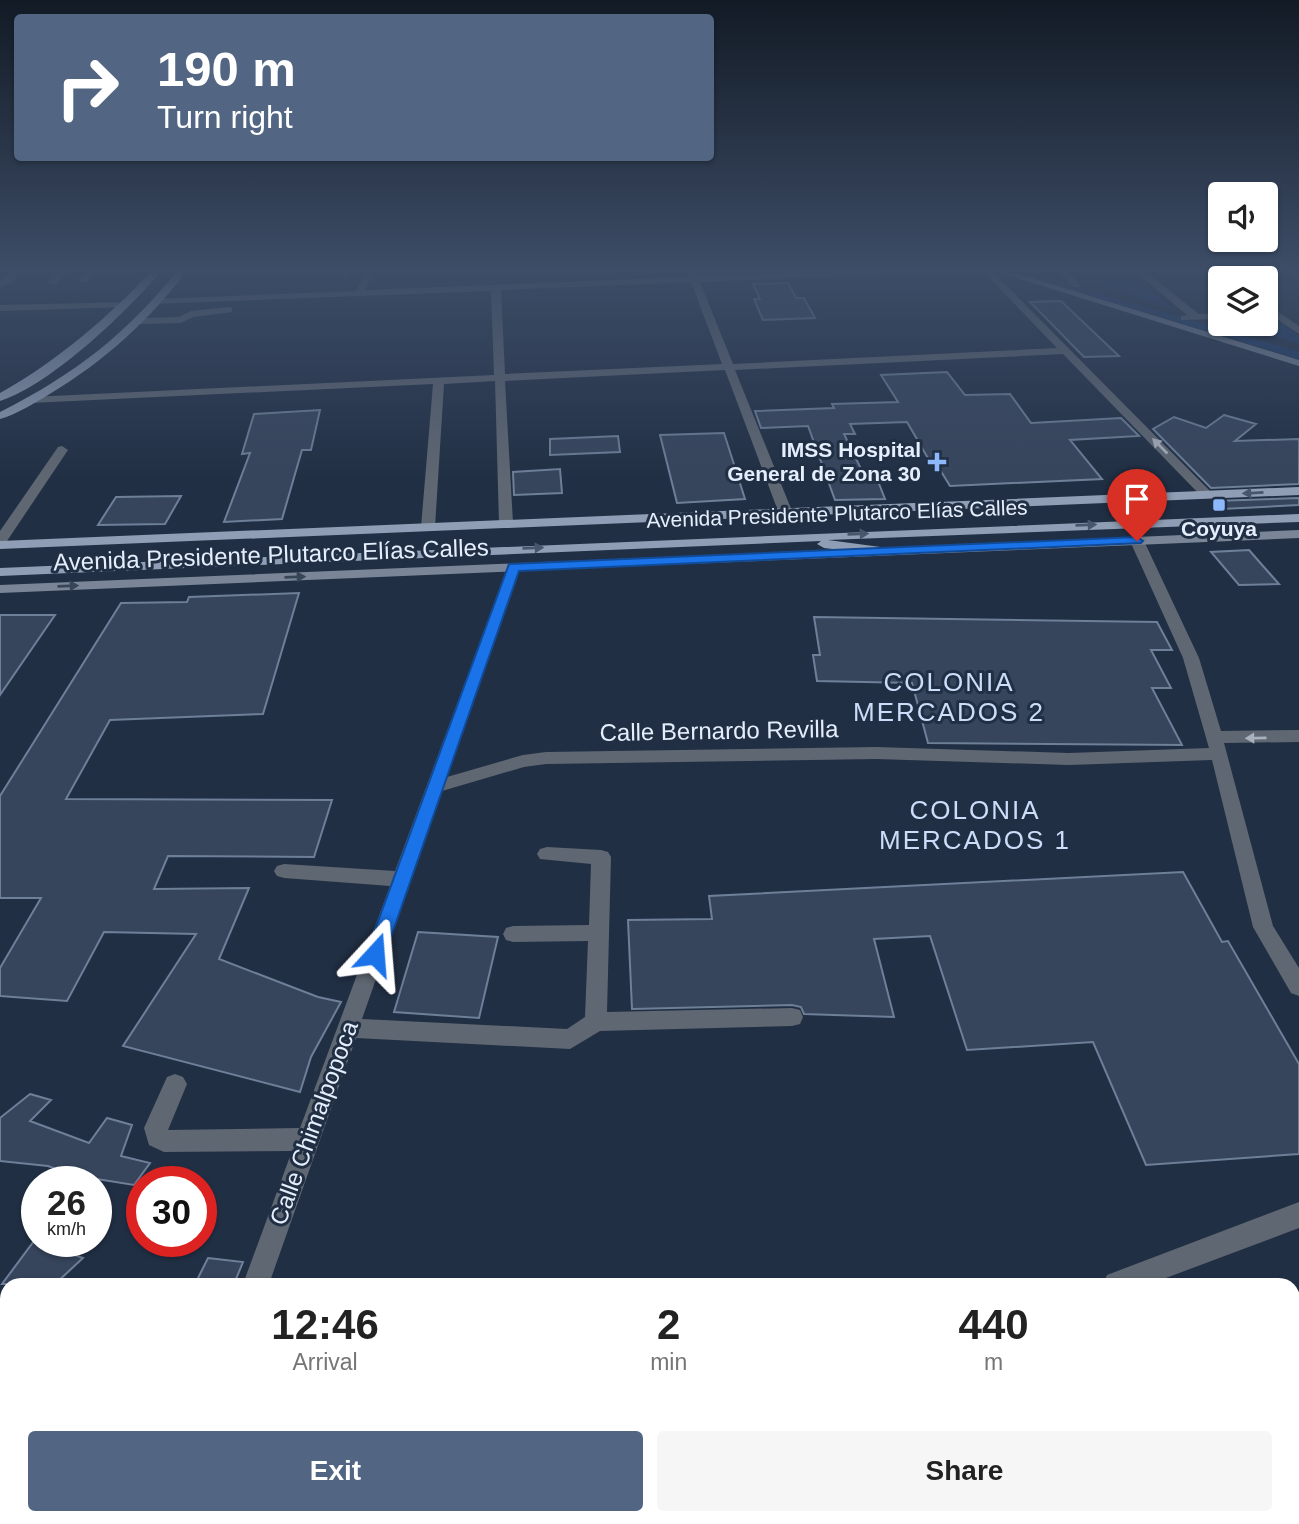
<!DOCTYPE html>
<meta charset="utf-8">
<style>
:root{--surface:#fff;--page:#f6f6f6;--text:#222;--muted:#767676;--accent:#526684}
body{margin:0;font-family:Helvetica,sans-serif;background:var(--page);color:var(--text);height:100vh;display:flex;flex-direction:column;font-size:26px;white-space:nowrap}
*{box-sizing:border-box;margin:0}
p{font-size:23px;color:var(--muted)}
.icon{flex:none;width:38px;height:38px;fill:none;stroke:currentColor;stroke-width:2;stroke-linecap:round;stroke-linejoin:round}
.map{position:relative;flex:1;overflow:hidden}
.details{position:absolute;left:0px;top:1278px;width:1300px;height:247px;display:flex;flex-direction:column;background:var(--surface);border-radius:21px 21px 0 0;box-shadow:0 2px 5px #0004}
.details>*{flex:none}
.guide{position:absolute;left:14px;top:14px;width:700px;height:147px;border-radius:7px;box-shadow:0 2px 5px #0004;background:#526684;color:#fff;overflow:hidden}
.controls{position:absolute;left:1208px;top:182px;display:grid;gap:14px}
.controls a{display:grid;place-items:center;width:70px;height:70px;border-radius:7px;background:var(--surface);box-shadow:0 2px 5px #0004;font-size:35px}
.speed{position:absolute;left:21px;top:1166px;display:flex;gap:14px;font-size:35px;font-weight:700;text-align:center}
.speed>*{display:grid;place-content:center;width:91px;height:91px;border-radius:50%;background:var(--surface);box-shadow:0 2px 5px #0004;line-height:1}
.speed small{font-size:18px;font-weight:400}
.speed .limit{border:10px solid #d22;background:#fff;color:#111}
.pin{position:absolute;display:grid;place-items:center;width:60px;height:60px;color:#fff;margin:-72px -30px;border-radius:50% 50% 50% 0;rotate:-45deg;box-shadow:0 0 7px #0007}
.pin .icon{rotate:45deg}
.me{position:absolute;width:77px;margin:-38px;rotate:19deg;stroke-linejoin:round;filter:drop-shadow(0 0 5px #0008)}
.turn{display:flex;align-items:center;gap:24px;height:147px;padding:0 28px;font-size:32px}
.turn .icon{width:91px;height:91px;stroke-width:2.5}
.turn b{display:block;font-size:49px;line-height:60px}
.eta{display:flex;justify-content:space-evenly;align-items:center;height:119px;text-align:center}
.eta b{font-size:42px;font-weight:700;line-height:49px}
.cta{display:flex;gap:14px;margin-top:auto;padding:14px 28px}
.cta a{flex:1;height:80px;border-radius:7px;background:var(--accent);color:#fff;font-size:28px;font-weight:700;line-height:80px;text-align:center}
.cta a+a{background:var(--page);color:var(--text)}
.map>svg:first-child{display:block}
.green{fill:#19396a}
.building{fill:#36455c;stroke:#6e7f98;stroke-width:2}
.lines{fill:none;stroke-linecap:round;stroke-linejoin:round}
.street{fill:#5f6772;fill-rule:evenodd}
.secondary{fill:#7a8697;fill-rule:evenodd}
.primary{fill:#8f9eb4;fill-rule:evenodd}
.oneway{fill:#a8b1be}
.oneway2{fill:#48566b}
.oneway3{fill:#374559}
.route{fill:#1a73e8;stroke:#114b97;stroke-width:2}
.poi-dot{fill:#8db9fc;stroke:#212f44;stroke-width:2.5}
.labels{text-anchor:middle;stroke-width:6;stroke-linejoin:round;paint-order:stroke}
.far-poi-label{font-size:21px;font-weight:bold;fill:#e4eefc;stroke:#212f44;text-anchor:end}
.far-street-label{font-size:21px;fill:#e4eefc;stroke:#212f44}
.street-label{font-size:24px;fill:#e4eefc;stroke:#212f44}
.neighbourhood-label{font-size:26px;letter-spacing:2px;fill:#cbddf9;stroke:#212f44}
</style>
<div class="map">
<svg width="1299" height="1524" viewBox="0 0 1299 1524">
<rect width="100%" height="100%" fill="#212f44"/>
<!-- green -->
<path class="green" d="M999 268H1012L1299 352V359Z
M1138 280 1172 308 1085 282Z
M1265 318H1273L1299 336V343L1231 324H1265Z"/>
<!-- building -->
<path class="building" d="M788 283 796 298H804L815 318 763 320 754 299H760L753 284Z
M1061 301 1119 356 1084 357 1030 302Z
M947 372 965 395 1010 394 1031 423 1121 418 1139 436 1070 440 1102 479 950 486 934 460H929L907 422 850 424 855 434H844L862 471H874L885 499 835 500 808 426 761 428 755 411 834 408 832 404 898 402 881 375Z
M320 410 311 450H302L282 519 224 522 250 453 242 454 254 414Z
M1224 415 1256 424 1235 441 1299 439V484L1211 488 1153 429 1174 417 1206 428Z
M724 433 745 499 677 503 660 435Z
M618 436 620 452 550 455V439Z
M560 469 562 493 514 495 513 472Z
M181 496 165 524 98 525 116 497Z
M1299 498V505L1222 509 1215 501Z
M1249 550 1263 566 1279 584 1239 585 1211 552Z
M299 593 263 714 110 720 66 799 332 800 314 857 168 856 154 889 249 888 219 959 318 997 341 1002 311 1057 300 1092 123 1046 196 934 104 932 67 1001 0 996V968L41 898H0V796L121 603 187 602 189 597Z
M0 615H55L0 695Z
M814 617 1157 622 1172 650H1151L1171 688H1152L1182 745 928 743 912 683 817 681 813 655H820Z
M1183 872 1222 942 1228 941 1299 1064V1154L1146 1165 1093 1042 967 1050 930 936 874 939 894 1017 804 1014 801 1007 792 1005 632 1009 628 920 712 919 709 896Z
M418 932 498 937 479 1018 394 1012Z
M30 1094 51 1100 30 1121 89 1143 107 1118 132 1125 121 1156 150 1163 134 1185 72 1175 48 1166 0 1161V1118Z
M34 1241 83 1258 55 1284H2Z
M208 1258 243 1262 234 1284H195Z"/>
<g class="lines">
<!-- street -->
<path class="street" d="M14 268H23L11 283 0 287V281Z
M58 268H67L56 284H50L48 282Z
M90 268H99L87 282H81L79 280Z
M344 268H353L345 277 341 274Z
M686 268H695L698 276 895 268H968L964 271 700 282 733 364 1057 348 980 268H989L1214 495 1213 498H1203L1063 354 735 370 792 511 785 515 778 511 725 370 505 381 513 523 506 527 499 523 495 381 444 384 435 527 428 531 421 527 433 384 31 403 25 400 31 397 494 375 491 291 152 304 150 302 155 299 356 291 365 273 369 270 373 273 365 290 689 277ZM691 282 722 364 505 374 501 290Z
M1055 268H1064L1079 283V287H1073Z
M1131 268H1141L1199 314 1220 313V319L1181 320V316L1187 315Z
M1207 268H1217L1231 278H1220Z
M1282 268H1293L1299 272V279Z
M130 302V306L127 307 0 311V305Z
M1265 303 1299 326V334L1265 311Z
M229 307 232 308V312L193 317 181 323 139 324 134 321 139 318 179 317 191 311Z
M62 446 68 450 5 544 0 545V531L58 447Z
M1137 537 1144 541 1199 658 1221 731 1299 730V742L1224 743 1273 926 1299 968V996L1291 993 1253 927 1212 760 1069 765 876 759 546 764 524 767 442 791 362 1019 567 1029 585 1017 588 941 513 942 506 940 503 934 506 928 513 926 589 925 591 864 540 859 537 854 540 849 547 847 601 850 608 852 611 857 607 1012 792 1008 800 1010 803 1017 800 1024 792 1026 600 1031 570 1049 356 1038 269 1284H243L292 1151 164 1152 149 1145 144 1128 167 1077 175 1074 183 1077 187 1084 168 1130 300 1128 390 886 284 878 277 876 274 871 277 866 284 864 395 871 509 564H519L521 567 447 777 523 755 546 752 876 747 1069 753 1209 748 1183 658 1130 541Z
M1299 1202V1228L1150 1284H1103L1107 1275Z
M159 1517H189L187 1524H157Z
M521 1517H564L561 1524H519Z
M586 1517H616L615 1524H585Z
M874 1517H904V1524H874Z
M967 1517H997L998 1524H968Z
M1161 1517H1191L1193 1524H1163Z"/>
<!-- secondary -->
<path class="secondary" d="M985 268H999L1299 360V366Z
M1299 530V538L0 593V585Z
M0 1365H7V1393H0Z
M1293 1409H1299V1439L1293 1438Z"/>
<!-- primary -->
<path class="primary" d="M155 268H164C130 309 51 385 0 401V393C59 360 108 317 155 268Z
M180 268H189C150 320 105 361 48 395 33 404 17 414 0 419V412C77 373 126 334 180 268Z
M1299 487V495L0 549V541Z
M1299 514V522L828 540 888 548V554L883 555 824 548 817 544 821 541 0 576V568Z"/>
</g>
<!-- one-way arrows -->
<defs><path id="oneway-solid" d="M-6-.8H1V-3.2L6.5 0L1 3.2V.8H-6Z" transform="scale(1.75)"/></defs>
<g class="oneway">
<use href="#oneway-solid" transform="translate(1160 446) rotate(-135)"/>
<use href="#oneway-solid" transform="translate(1256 738) rotate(179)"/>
</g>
<g class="oneway2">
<use href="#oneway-solid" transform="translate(1253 493) rotate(177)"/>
<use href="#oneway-solid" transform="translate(1086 525) rotate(-2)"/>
<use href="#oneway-solid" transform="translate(858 534) rotate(-2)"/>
<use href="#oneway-solid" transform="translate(533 548) rotate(-2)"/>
</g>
<g class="oneway3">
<use href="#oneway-solid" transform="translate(295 577) rotate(-2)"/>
<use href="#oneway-solid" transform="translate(68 586) rotate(-2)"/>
</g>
<!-- sky -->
<linearGradient id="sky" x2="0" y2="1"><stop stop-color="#121a25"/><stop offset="0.56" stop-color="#3d4d67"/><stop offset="1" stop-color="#3d4d67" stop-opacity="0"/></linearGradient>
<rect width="1299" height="482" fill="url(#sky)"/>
<!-- route -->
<path class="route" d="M1137 537 1143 541 1141 543 519 571 385 954 382 959 375 961 368 959 366 954 509 564Z"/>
<!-- markers -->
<g class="poi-dot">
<path d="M933.5 451.5h7v7h7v7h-7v7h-7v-7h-7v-7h7z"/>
<rect x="1212" y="498" width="14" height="14" rx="3.5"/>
</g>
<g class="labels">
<!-- far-poi labels -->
<g class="far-poi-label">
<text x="921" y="457">IMSS Hospital<tspan x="921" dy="24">General de Zona 30</tspan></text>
<text x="1219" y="536" text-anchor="middle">Coyuya</text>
</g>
<!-- far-street labels -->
<g class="far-street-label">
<text transform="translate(837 514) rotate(-2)" y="7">Avenida Presidente Plutarco Elías Calles</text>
</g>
<!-- street labels -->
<g class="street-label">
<text transform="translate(271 555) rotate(-2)" y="8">Avenida Presidente Plutarco Elías Calles</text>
<text transform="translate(719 731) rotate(-1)" y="8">Calle Bernardo Revilla</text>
<text transform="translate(314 1123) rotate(-70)" y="8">Calle Chimalpopoca</text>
</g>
<!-- neighbourhood labels -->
<g class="neighbourhood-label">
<text x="949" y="691">COLONIA<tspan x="949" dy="30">MERCADOS 2</tspan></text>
<text x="975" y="819">COLONIA<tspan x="975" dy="30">MERCADOS 1</tspan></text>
</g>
</g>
</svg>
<div class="controls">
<a><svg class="icon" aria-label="sound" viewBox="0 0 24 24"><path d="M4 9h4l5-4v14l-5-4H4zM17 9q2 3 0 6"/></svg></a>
<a><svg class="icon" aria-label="layers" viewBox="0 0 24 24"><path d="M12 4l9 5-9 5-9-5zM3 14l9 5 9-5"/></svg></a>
</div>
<div class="speed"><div>26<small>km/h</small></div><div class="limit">30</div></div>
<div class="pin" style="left:1137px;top:541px;background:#d93025"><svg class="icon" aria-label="arrive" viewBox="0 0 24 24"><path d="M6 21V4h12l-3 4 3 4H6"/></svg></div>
<svg class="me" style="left:375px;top:954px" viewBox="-20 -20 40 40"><path d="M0-17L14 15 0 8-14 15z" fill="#1a73e8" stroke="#fff" stroke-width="4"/></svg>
<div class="guide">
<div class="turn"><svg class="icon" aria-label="right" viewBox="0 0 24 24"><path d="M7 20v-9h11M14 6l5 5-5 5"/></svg><div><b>190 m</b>Turn right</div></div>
</div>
<section class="details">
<div class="eta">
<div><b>12:46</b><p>Arrival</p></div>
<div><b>2</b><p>min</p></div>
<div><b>440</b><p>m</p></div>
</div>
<div class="cta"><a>Exit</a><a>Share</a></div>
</section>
</div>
